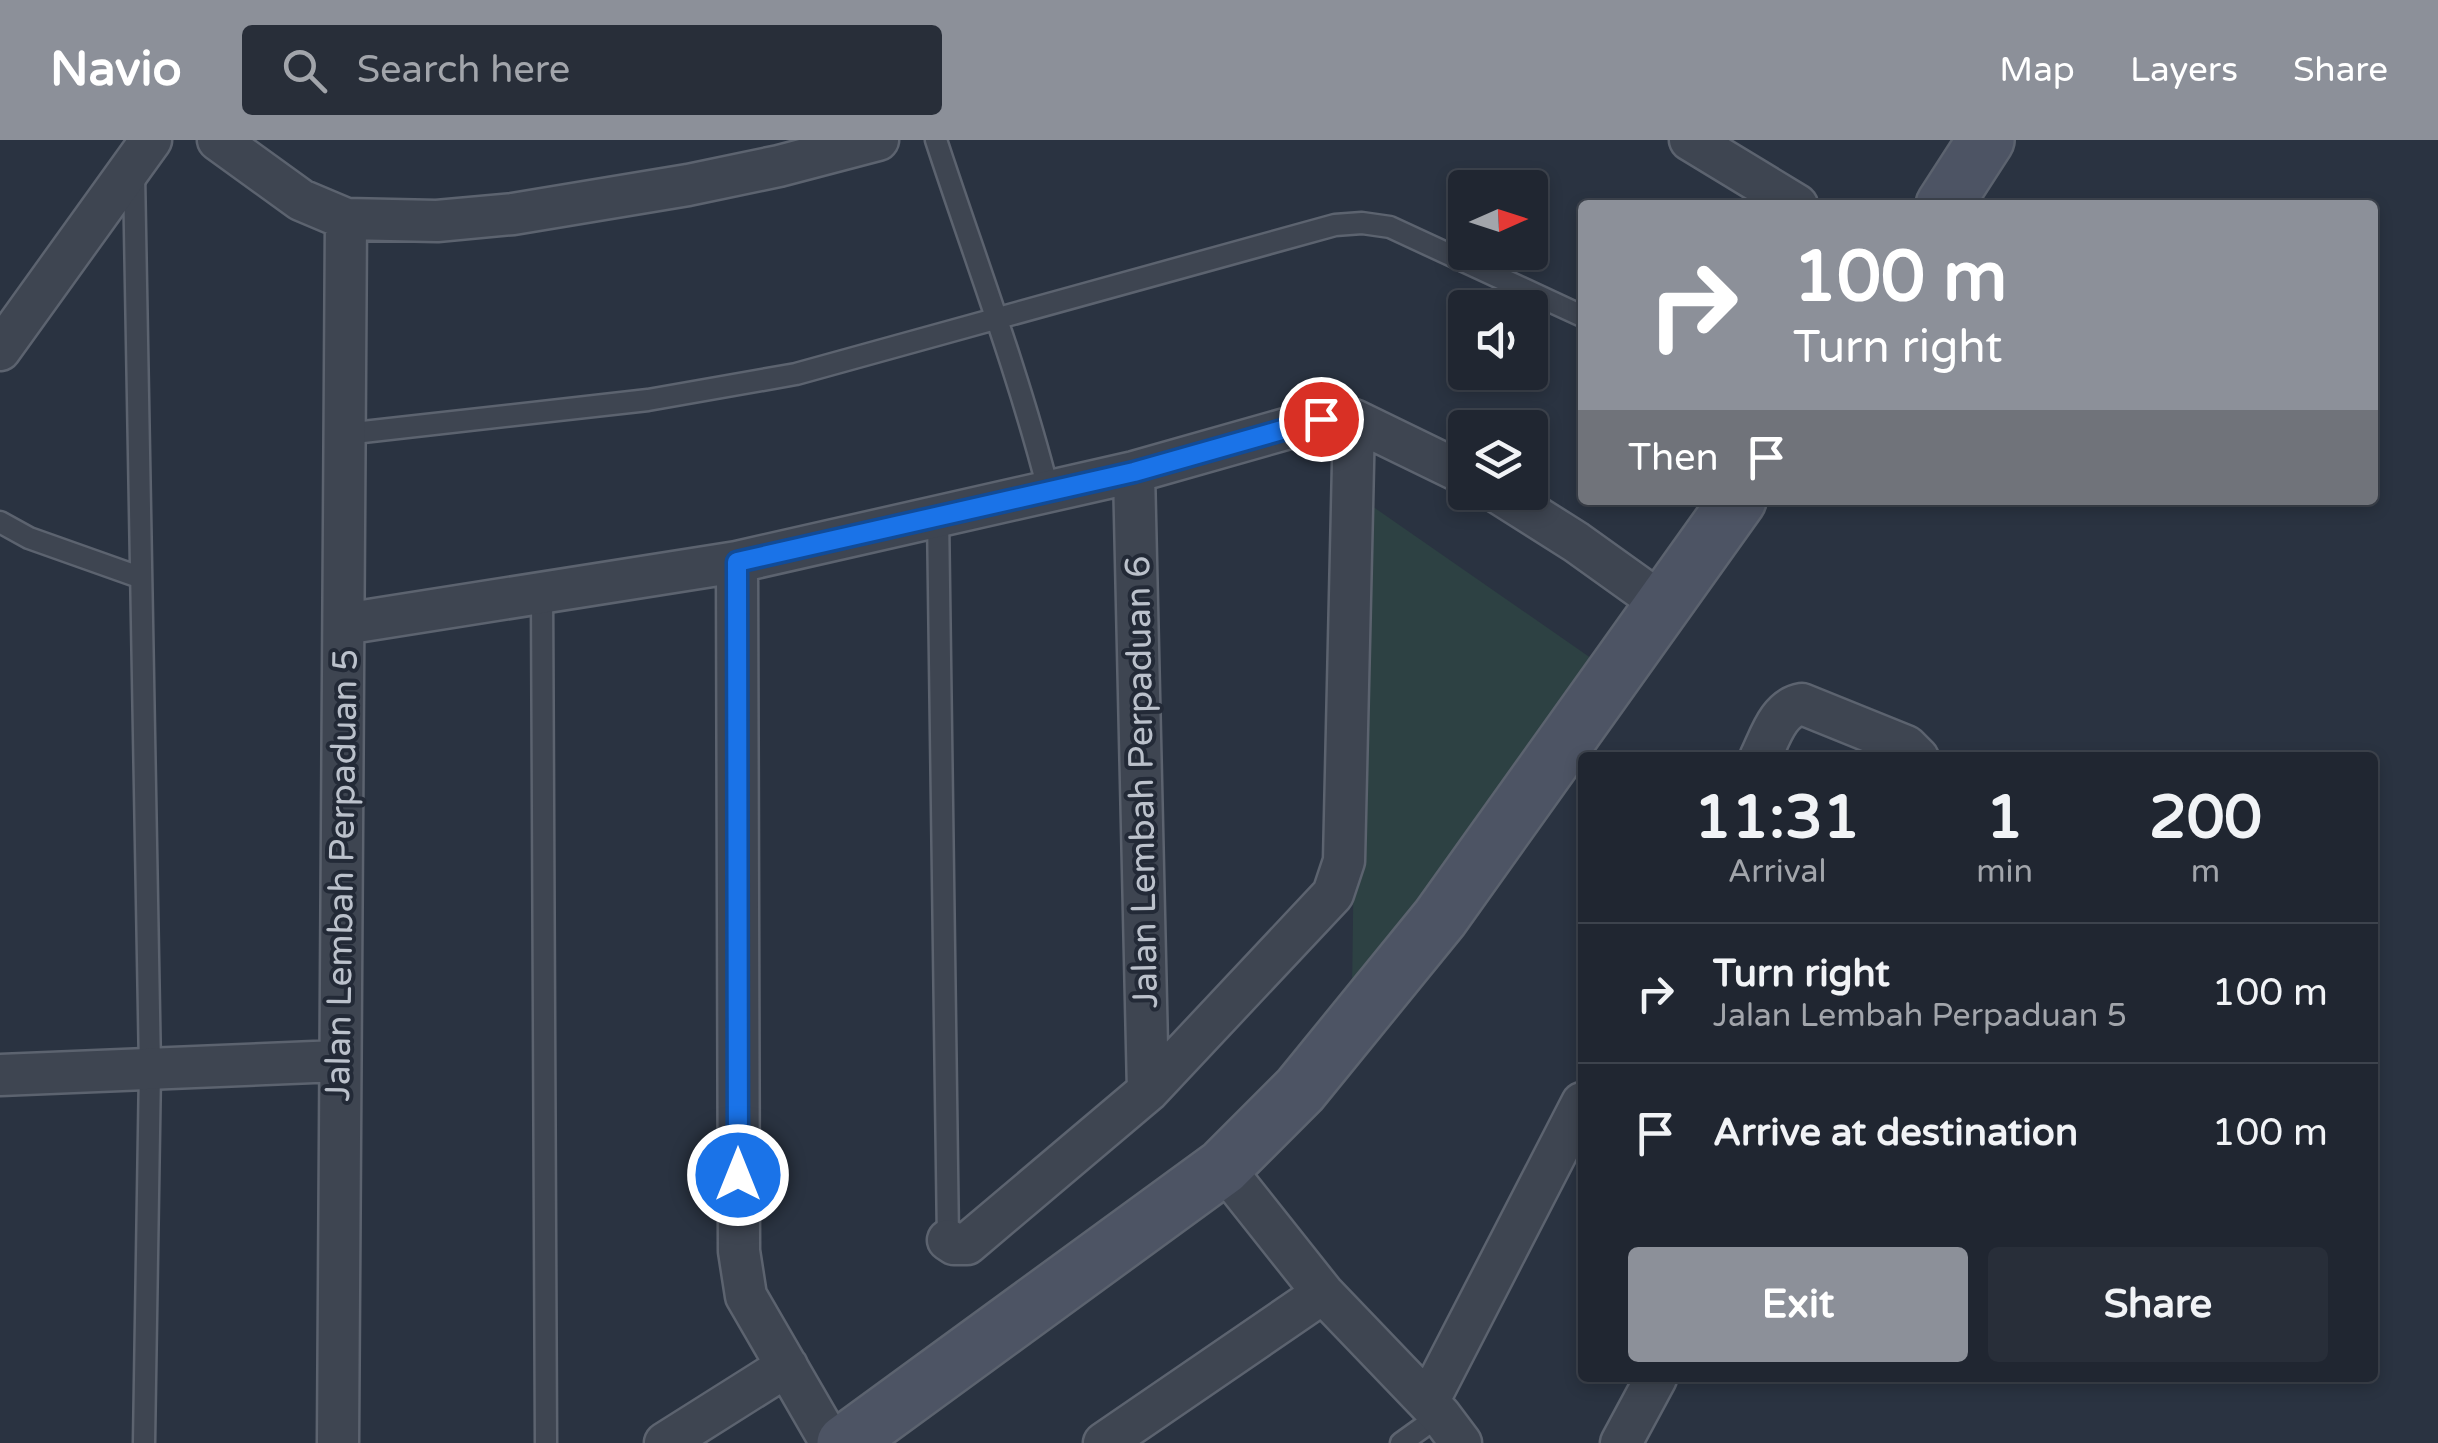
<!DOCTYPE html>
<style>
:root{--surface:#202631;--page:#282e39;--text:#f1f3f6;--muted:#a2a5ab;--line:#3d434d;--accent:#8c9099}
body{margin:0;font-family:"Varela Round",sans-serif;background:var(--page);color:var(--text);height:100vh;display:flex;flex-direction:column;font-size:38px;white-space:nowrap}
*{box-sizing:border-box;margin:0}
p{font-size:32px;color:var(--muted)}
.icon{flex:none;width:55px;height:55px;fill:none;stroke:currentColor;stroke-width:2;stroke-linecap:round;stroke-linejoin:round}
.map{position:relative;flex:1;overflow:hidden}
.side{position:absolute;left:1578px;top:612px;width:800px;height:630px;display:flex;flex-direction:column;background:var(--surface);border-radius:10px;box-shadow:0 5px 15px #0003,0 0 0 2px var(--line)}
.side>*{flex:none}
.guide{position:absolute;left:1578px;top:60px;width:800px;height:305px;border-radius:10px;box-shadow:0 5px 15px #0003,0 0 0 2px var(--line);background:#8c9099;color:#fff;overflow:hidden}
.needle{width:65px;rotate:87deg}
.fabs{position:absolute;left:1448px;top:30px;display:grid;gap:20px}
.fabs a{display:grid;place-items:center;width:100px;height:100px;border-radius:10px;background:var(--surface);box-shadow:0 5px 15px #0003,0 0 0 2px var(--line);font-size:50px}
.pin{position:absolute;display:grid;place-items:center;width:85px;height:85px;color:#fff;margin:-42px;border:5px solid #fff;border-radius:50%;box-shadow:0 2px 10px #0007}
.me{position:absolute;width:110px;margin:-55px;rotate:0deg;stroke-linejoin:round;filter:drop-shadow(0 0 8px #0008)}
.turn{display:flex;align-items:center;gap:35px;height:210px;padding:0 50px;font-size:45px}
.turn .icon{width:130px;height:130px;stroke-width:2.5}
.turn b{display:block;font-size:70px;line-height:85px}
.then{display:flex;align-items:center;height:95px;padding:0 50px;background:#0003;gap:20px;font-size:38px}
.eta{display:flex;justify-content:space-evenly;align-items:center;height:170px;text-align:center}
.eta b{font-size:60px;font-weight:700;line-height:70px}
.action{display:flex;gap:20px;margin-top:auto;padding:20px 50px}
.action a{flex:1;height:115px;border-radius:10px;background:var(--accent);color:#fff;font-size:40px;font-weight:700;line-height:115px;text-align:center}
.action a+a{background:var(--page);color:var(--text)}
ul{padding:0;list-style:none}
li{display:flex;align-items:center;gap:30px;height:140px;padding:0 50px;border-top:2px solid var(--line)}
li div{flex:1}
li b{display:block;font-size:38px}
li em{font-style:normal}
header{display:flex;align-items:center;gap:60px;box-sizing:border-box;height:140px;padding:0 50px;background:var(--accent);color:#fff}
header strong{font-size:48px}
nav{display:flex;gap:55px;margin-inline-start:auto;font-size:35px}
.search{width:700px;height:90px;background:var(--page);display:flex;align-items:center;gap:25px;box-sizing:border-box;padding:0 35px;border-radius:10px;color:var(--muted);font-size:38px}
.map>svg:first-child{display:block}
.green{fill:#2d4143}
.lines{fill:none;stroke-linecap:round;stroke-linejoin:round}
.service-casing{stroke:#5c636f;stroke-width:25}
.minor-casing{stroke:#5c636f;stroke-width:45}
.secondary-casing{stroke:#5c636f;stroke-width:60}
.service{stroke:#3e4551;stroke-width:20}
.minor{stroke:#3e4551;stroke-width:40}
.secondary{stroke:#4d5464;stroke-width:55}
.route-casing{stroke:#114b97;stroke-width:25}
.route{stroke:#1a73e8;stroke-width:18}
.labels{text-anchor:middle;stroke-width:8;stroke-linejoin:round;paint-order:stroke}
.street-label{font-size:35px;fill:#bbc1cb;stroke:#232a37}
</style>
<header>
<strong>Navio</strong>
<div class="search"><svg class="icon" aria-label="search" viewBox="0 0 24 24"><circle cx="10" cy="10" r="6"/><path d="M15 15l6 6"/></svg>Search here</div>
<nav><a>Map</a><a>Layers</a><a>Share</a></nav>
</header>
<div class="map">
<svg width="2438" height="1303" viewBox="0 0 2438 1303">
<rect width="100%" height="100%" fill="#2a3341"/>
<!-- green -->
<path class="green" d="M1359 357 1611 532 1352 850Z"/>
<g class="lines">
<!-- service casing -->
<g class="service-casing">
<path id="service" d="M936 0C974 116 1018 231 1048 349
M134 34 150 929 144 1303
M345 294 648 260 796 234 1335 85 1362 83 1390 87 1582 176
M938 375 948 1100
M0 382 29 398 139 437
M542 453 546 1303
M1401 1303 1440 1275"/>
</g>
<!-- minor casing -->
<g class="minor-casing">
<path id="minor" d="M218 0 301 60 346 79 437 81 513 74 688 45 779 26 878 0
M1690 0 1797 65
M0 210 151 0
M1134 332 1148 951
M1497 352 1576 402 1664 465
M737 422 739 1111 746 1156 831 1303
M344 484 737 422 1134 332 1321 279 1354 280 1465 334
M1760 618C1770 598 1778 568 1802 564L1906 606 1918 618
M0 935 338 921
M1223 1027 1323 1153 1440 1275 1461 1303
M948 1100 954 1104H967L1148 951 1333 754 1344 721 1354 280
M1428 1262 1582 963
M338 1303 346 79
M665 1303 787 1226
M1104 1303 1323 1153
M1621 1303 1656 1238"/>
</g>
<!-- secondary casing -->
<g class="secondary-casing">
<path id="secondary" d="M1944 65 1986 0
M845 1303 1223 1027 1300 950 1440 778 1738 360"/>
</g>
<!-- service -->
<use href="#service" class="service"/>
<!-- minor -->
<use href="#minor" class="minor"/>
<!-- secondary -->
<use href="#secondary" class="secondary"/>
</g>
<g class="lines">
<!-- route casing -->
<g class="route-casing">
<path id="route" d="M738 1035 737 422 1134 332 1321 279"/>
</g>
<!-- route -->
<use href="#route" class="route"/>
</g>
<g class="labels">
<!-- street labels -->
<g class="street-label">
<text transform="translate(1141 642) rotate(-91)" y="12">Jalan Lembah Perpaduan 6</text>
<text transform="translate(341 735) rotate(-89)" y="12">Jalan Lembah Perpaduan 5</text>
</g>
</g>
</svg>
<div class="fabs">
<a><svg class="needle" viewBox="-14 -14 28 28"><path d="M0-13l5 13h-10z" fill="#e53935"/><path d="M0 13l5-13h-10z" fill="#a2a5ab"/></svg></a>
<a><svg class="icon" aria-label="sound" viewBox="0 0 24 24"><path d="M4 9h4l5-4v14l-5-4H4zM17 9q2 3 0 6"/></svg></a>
<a><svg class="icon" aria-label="layers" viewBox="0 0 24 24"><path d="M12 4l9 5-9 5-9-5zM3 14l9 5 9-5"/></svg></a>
</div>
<div class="pin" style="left:1321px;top:279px;background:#d93025"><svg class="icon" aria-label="arrive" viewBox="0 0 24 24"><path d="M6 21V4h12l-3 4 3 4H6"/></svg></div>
<svg class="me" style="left:738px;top:1035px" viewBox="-20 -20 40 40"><circle r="17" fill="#1a73e8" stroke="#fff" stroke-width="3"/><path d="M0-11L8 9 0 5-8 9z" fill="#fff"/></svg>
<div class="guide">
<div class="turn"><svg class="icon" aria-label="right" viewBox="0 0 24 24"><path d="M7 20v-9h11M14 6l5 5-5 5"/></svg><div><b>100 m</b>Turn right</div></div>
<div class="then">Then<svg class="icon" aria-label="arrive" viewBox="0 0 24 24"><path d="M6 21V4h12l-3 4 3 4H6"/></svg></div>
</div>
<section class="side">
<div class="eta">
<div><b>11:31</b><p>Arrival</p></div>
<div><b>1</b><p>min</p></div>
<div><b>200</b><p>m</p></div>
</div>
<ul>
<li><svg class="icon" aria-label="right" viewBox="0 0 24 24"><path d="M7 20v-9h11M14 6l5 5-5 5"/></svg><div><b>Turn right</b><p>Jalan Lembah Perpaduan 5</p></div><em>100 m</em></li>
<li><svg class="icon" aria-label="arrive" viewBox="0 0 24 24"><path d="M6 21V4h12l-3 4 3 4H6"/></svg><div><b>Arrive at destination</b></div><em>100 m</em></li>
</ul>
<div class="action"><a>Exit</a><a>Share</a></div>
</section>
</div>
